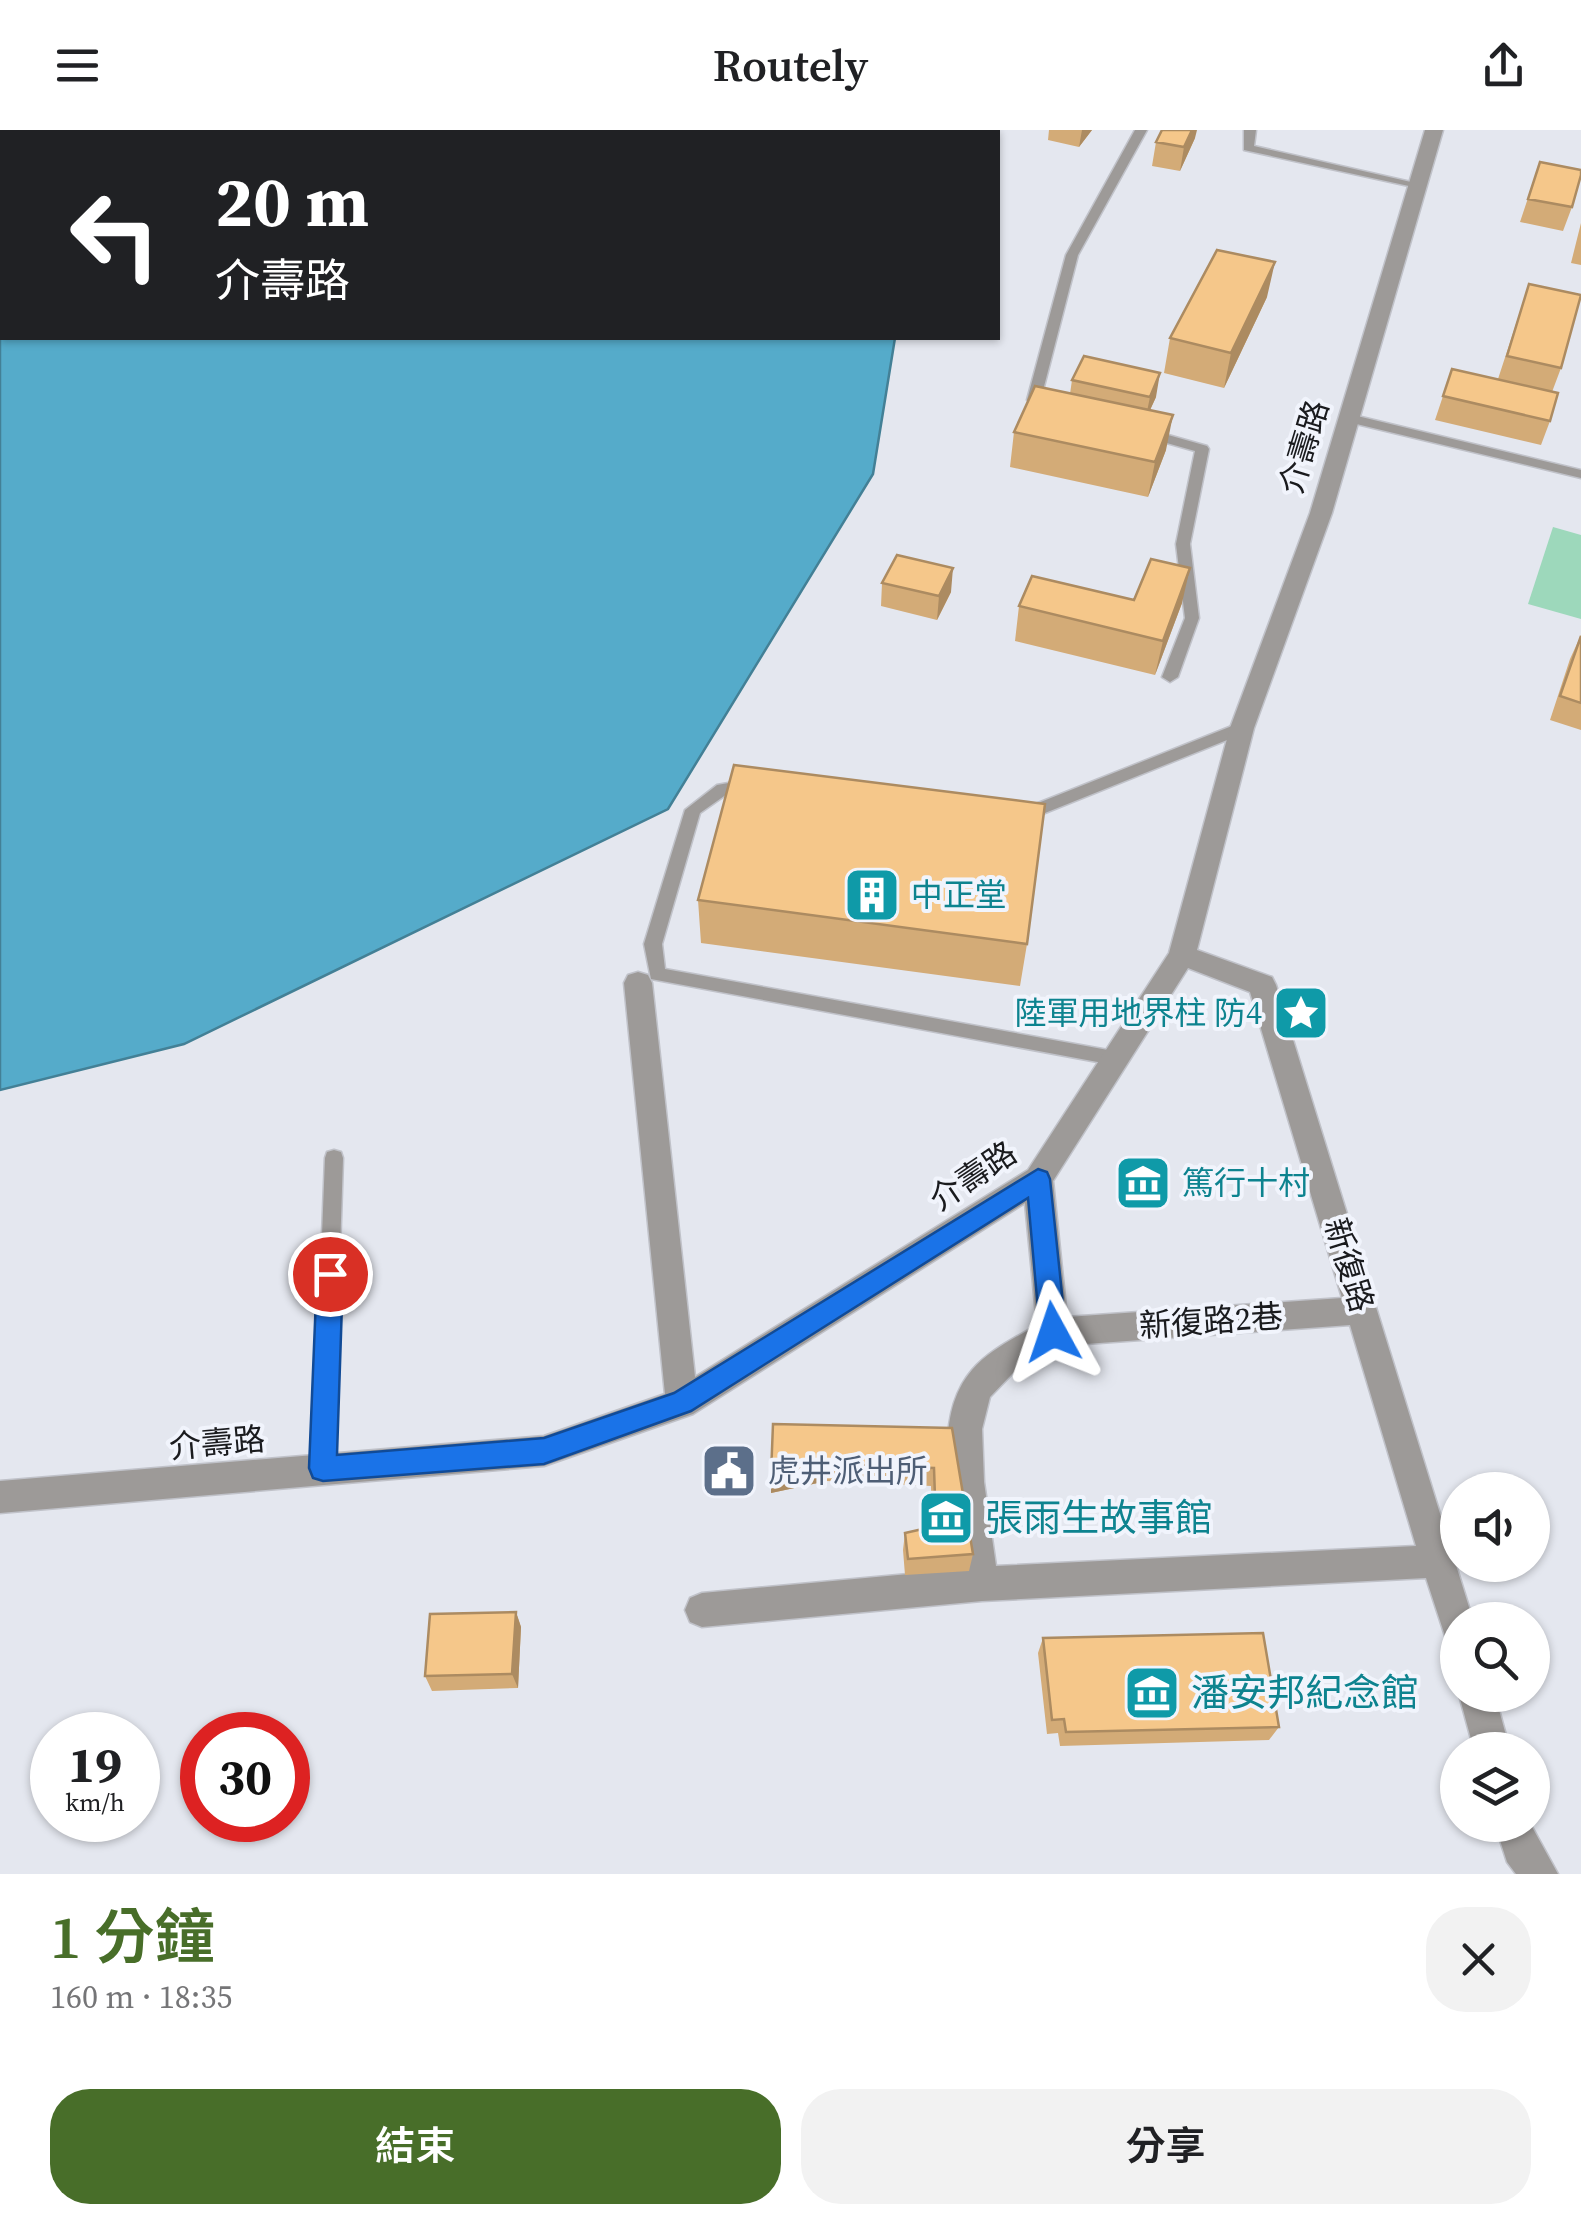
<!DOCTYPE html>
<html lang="zh-TW">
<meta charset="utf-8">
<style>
:root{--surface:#fff;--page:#f2f2f2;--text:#202124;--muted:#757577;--accent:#486e29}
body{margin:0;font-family:"Source Serif 4","Noto Sans TC",serif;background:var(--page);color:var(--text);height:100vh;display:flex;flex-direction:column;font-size:38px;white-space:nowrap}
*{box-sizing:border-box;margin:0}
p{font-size:32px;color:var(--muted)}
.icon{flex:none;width:55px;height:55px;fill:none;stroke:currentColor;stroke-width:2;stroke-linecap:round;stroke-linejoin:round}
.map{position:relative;height:1744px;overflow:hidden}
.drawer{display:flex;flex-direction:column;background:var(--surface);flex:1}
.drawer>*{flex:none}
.guide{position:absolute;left:0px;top:0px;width:1000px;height:210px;box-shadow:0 2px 8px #0004;background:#202124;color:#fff;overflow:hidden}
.controls{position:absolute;left:1440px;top:1342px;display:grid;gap:20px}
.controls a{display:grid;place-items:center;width:110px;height:110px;border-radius:50%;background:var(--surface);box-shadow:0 2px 8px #0004;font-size:50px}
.speed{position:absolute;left:30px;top:1582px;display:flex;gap:20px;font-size:50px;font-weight:700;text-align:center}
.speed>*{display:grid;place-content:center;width:130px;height:130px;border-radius:50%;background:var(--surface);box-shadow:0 2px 8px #0004;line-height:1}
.speed small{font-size:25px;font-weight:400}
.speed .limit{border:15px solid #d22;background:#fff;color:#111}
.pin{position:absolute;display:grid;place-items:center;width:85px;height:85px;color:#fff;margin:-42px;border:5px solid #fff;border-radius:50%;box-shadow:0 2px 10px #0007}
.me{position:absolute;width:110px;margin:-55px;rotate:355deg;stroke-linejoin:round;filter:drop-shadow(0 0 8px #0008)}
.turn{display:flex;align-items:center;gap:35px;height:210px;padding:0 50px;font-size:45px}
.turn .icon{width:130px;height:130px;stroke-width:2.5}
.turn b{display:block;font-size:70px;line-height:85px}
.round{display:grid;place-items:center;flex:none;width:105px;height:105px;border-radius:40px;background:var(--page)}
.overview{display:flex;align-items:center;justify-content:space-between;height:170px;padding:0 50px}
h1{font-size:60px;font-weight:600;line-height:75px;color:var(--accent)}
.primary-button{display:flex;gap:20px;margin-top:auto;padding:20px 50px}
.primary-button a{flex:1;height:115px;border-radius:40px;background:var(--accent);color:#fff;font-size:40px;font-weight:600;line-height:115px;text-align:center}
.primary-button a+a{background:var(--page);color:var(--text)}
header{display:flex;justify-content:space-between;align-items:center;height:130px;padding:0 50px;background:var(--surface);font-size:45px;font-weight:600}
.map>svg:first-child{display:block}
.green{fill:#9dd8bb}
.water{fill:#55abca;stroke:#438096;stroke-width:2.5}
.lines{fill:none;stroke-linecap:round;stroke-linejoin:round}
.service-casing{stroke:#c0c2c9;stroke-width:3}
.minor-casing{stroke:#c0c2c9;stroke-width:3}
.service{fill:#9d9a98;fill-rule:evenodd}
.minor{fill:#9d9a98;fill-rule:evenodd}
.wall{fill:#d3ab77}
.shaded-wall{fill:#ac8b61}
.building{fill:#f5c78a;stroke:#ac8b61;stroke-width:2.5}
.route{fill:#1a73e8;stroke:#114b97;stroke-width:2.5}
.labels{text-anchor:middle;stroke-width:8;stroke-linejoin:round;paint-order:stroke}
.street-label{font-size:32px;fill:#1a1b1e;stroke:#f1f4fc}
.culture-label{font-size:32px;fill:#0d838f;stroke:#f1f4fc;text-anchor:start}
.service-label{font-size:32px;fill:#4e5e75;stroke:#f1f4fc;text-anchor:start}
.near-culture-label{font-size:38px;fill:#0d838f;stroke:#f1f4fc;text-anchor:start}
</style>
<header><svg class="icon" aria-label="menu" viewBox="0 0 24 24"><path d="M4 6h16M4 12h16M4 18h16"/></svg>Routely<svg class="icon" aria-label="share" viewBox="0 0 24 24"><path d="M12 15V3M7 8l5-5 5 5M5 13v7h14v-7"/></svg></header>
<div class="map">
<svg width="1581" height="1744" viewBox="0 0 1581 1744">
<rect width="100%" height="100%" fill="#e4e7ef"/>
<!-- green -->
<path class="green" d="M1553 397 1581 405V489L1528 474Z"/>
<!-- water -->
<path class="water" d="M0 0H929L2 2V208H895L873 344 668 679 184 914 0 960Z"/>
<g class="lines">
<!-- service casing -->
<g class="service-casing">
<path id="service" d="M1135 0H1147L1078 125 1041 268 1047 272 1040 276 1027 270 1066 125Z
M1244 0H1256L1254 16 1424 55 1418 58 1244 20Z
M1349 284 1581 340V348L1344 291V285Z
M1147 299 1207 316 1209 319 1190 414 1199 488 1178 547 1170 552 1162 547 1185 488 1176 414 1195 321 1142 306 1140 303Z
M1242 592 1250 598 1247 602 1030 689 1024 691 1016 685 1018 681Z
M751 649 759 655 757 659 727 664 700 683 662 814 665 839 1119 922 1125 924 1128 929 1125 934 1119 936 651 849 644 814 685 680 717 655Z
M334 1020 341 1022 343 1028 333 1338 330 1345 323 1348 316 1345 313 1338 325 1028 327 1022Z"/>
</g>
<!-- minor casing -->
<g class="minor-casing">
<path id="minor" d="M1425 0H1443L1332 383 1254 598 1197 820 1272 847 1276 855 1473 1490H1458V1514L1446 1509 1426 1448 982 1471 702 1497 690 1492 685 1480 690 1468 702 1463 963 1439C955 1380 928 1291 972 1240 989 1220 1015 1208 1037 1195L1025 1073 693 1284 544 1336 0 1383V1351L544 1306 665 1264 624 853 628 845 638 842 648 845 652 853 695 1247 1028 1040 1169 823 1230 598 1310 383ZM1188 838 1250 862 1342 1168 1067 1187 1053 1051ZM1350 1195 1416 1416 996 1436 984 1352 982 1299 990 1267 1013 1243 1058 1216Z
M1459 1565H1495L1510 1620H1474Z
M1495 1695H1531L1558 1744H1516L1507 1732Z"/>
</g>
<!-- service -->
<use href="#service" class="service"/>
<!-- minor -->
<use href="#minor" class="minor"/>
</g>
<!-- wall -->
<path class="wall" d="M1049 0H1092L1079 17 1048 10Z
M1195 8 1180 41 1152 36 1156 12Z
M1540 32 1572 77 1563 101 1520 92Z
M1581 93V135L1571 133Z
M1529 154 1561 238 1552 262 1498 249Z
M1267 167 1224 258 1164 243 1170 208Z
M1452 239 1550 291 1541 315 1435 290Z
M1072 250 1156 267 1150 280 1166 320 1148 367 1010 337 1014 302 1070 264Z
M882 453 951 462 937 490 881 476Z
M1134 470 1182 473 1155 545 1015 511 1019 476Z
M1581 505V600L1550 590 1570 529Z
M698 770 1027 814 1020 856 701 813Z
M952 1298 973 1424 969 1441 905 1445 903 1420 905 1403 932 1397 931 1356 827 1351 771 1363V1345Z
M516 1482 521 1497 518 1558 432 1561 425 1546Z
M1043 1508 1279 1597 1269 1610 1060 1616 1058 1603 1047 1604 1038 1523Z"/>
<!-- shaded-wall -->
<path class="shaded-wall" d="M1082 0H1092L1079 17Z
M1192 0H1197L1195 8 1180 41 1184 17Z
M1275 132 1267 167 1224 258 1231 223Z
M1160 243 1156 267 1145 291 1150 267Z
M1173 285 1166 320 1148 367 1155 332Z
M953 438 951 462 937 490 939 466Z
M1190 438 1182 473 1155 545 1163 511Z
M827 1334V1351L771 1363V1345Z
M516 1482 521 1497 518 1558 512 1544Z"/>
<!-- building -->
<path class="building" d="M1162 0H1192L1184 17 1156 12Z
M1540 32 1581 40V45L1572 77 1528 69Z
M1217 120 1275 132 1231 223 1170 208Z
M1529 154 1581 165 1561 238 1507 226Z
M1084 226 1160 243 1150 267 1072 250Z
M1452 239 1558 263 1550 291 1443 266Z
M1035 256 1173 285 1155 332 1014 302Z
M897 425 953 438 939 466 882 453Z
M1151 429 1190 438 1163 511 1019 476 1032 446 1134 470Z
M1581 506V573L1560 566Z
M734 635 1045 674 1027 814 698 770Z
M773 1294 952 1298 973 1424 908 1429 905 1403 936 1396 934 1338 827 1334 771 1345Z
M516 1482 512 1544 425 1546 430 1484Z
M1263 1503 1279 1597 1066 1602 1064 1589 1052 1590 1043 1508Z"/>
<!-- route -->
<path class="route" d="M1038 1039 1047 1042 1050 1049 1066 1202 1062 1211 1053 1214 1044 1211 1040 1202 1028 1068 691 1281 544 1334 323 1351 313 1348 309 1338 317 1144 321 1137 330 1133 339 1137 343 1144 337 1325 544 1308 674 1263Z"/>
<!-- icons -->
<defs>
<g id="building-square" transform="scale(2.875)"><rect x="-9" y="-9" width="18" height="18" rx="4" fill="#0f9aa8" stroke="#f1f4fc"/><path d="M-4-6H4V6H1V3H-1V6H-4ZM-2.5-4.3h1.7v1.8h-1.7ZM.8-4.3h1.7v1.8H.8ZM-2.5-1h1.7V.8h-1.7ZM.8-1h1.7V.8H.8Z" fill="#fff"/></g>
<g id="sight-square" transform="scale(2.875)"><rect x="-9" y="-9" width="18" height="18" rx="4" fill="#0f9aa8" stroke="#f1f4fc"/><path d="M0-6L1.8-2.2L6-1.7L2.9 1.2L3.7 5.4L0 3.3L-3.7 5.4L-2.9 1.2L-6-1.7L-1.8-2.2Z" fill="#fff"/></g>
<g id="museum-square" transform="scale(2.875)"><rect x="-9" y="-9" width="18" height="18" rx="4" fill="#0f9aa8" stroke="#f1f4fc"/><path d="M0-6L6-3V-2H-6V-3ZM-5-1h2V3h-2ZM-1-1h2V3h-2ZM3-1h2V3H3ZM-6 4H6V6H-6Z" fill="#fff"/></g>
<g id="civic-square" transform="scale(2.875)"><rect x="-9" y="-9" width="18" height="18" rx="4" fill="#5c6f8a" stroke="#f1f4fc"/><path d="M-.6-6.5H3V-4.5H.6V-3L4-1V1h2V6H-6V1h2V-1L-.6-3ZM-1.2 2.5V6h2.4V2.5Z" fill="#fff"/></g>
</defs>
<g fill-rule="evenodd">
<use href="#building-square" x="872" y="765"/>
<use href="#sight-square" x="1301" y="883"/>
<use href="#museum-square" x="1143" y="1053"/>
<use href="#civic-square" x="729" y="1341"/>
<use href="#museum-square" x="946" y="1388"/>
<use href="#museum-square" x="1152" y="1563"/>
</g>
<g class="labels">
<!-- street labels -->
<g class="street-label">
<text transform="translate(1304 317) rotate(-73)" y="11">介壽路</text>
<text transform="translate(973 1046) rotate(-34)" y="11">介壽路</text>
<text transform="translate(1349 1135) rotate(73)" y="11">新復路</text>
<text transform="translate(1211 1191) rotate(-4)" y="11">新復路2巷</text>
<text transform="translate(217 1313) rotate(-5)" y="11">介壽路</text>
</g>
<!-- culture labels -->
<g class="culture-label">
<text x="911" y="776">中正堂</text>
<text x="1262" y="894" text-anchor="end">陸軍用地界柱 防4</text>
<text x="1182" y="1064">篤行十村</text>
</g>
<!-- service labels -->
<g class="service-label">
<text x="768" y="1352">虎井派出所</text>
</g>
<!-- near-culture labels -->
<g class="near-culture-label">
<text x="985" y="1401">張雨生故事館</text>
<text x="1191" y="1576">潘安邦紀念館</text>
</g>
</g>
</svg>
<div class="controls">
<a><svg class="icon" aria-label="sound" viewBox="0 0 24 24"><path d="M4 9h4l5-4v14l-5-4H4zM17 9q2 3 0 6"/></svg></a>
<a><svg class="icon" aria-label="search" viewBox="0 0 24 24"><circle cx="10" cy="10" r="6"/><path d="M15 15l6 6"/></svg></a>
<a><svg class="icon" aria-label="layers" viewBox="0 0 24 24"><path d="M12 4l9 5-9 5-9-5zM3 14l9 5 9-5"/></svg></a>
</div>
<div class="speed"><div>19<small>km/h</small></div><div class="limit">30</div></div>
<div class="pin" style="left:330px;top:1144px;background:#d93025"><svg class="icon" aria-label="arrive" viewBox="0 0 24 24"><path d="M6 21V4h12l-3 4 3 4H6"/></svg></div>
<svg class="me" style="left:1053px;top:1202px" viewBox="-20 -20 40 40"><path d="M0-17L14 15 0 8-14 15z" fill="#1a73e8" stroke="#fff" stroke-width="4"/></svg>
<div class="guide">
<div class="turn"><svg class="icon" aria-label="left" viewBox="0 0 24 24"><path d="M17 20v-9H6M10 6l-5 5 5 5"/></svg><div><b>20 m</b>介壽路</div></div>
</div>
</div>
<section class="drawer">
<div class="overview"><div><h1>1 分鐘</h1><p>160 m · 18:35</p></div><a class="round"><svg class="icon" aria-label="close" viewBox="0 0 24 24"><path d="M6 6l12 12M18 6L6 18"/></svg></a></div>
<div class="primary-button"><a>結束</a><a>分享</a></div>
</section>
